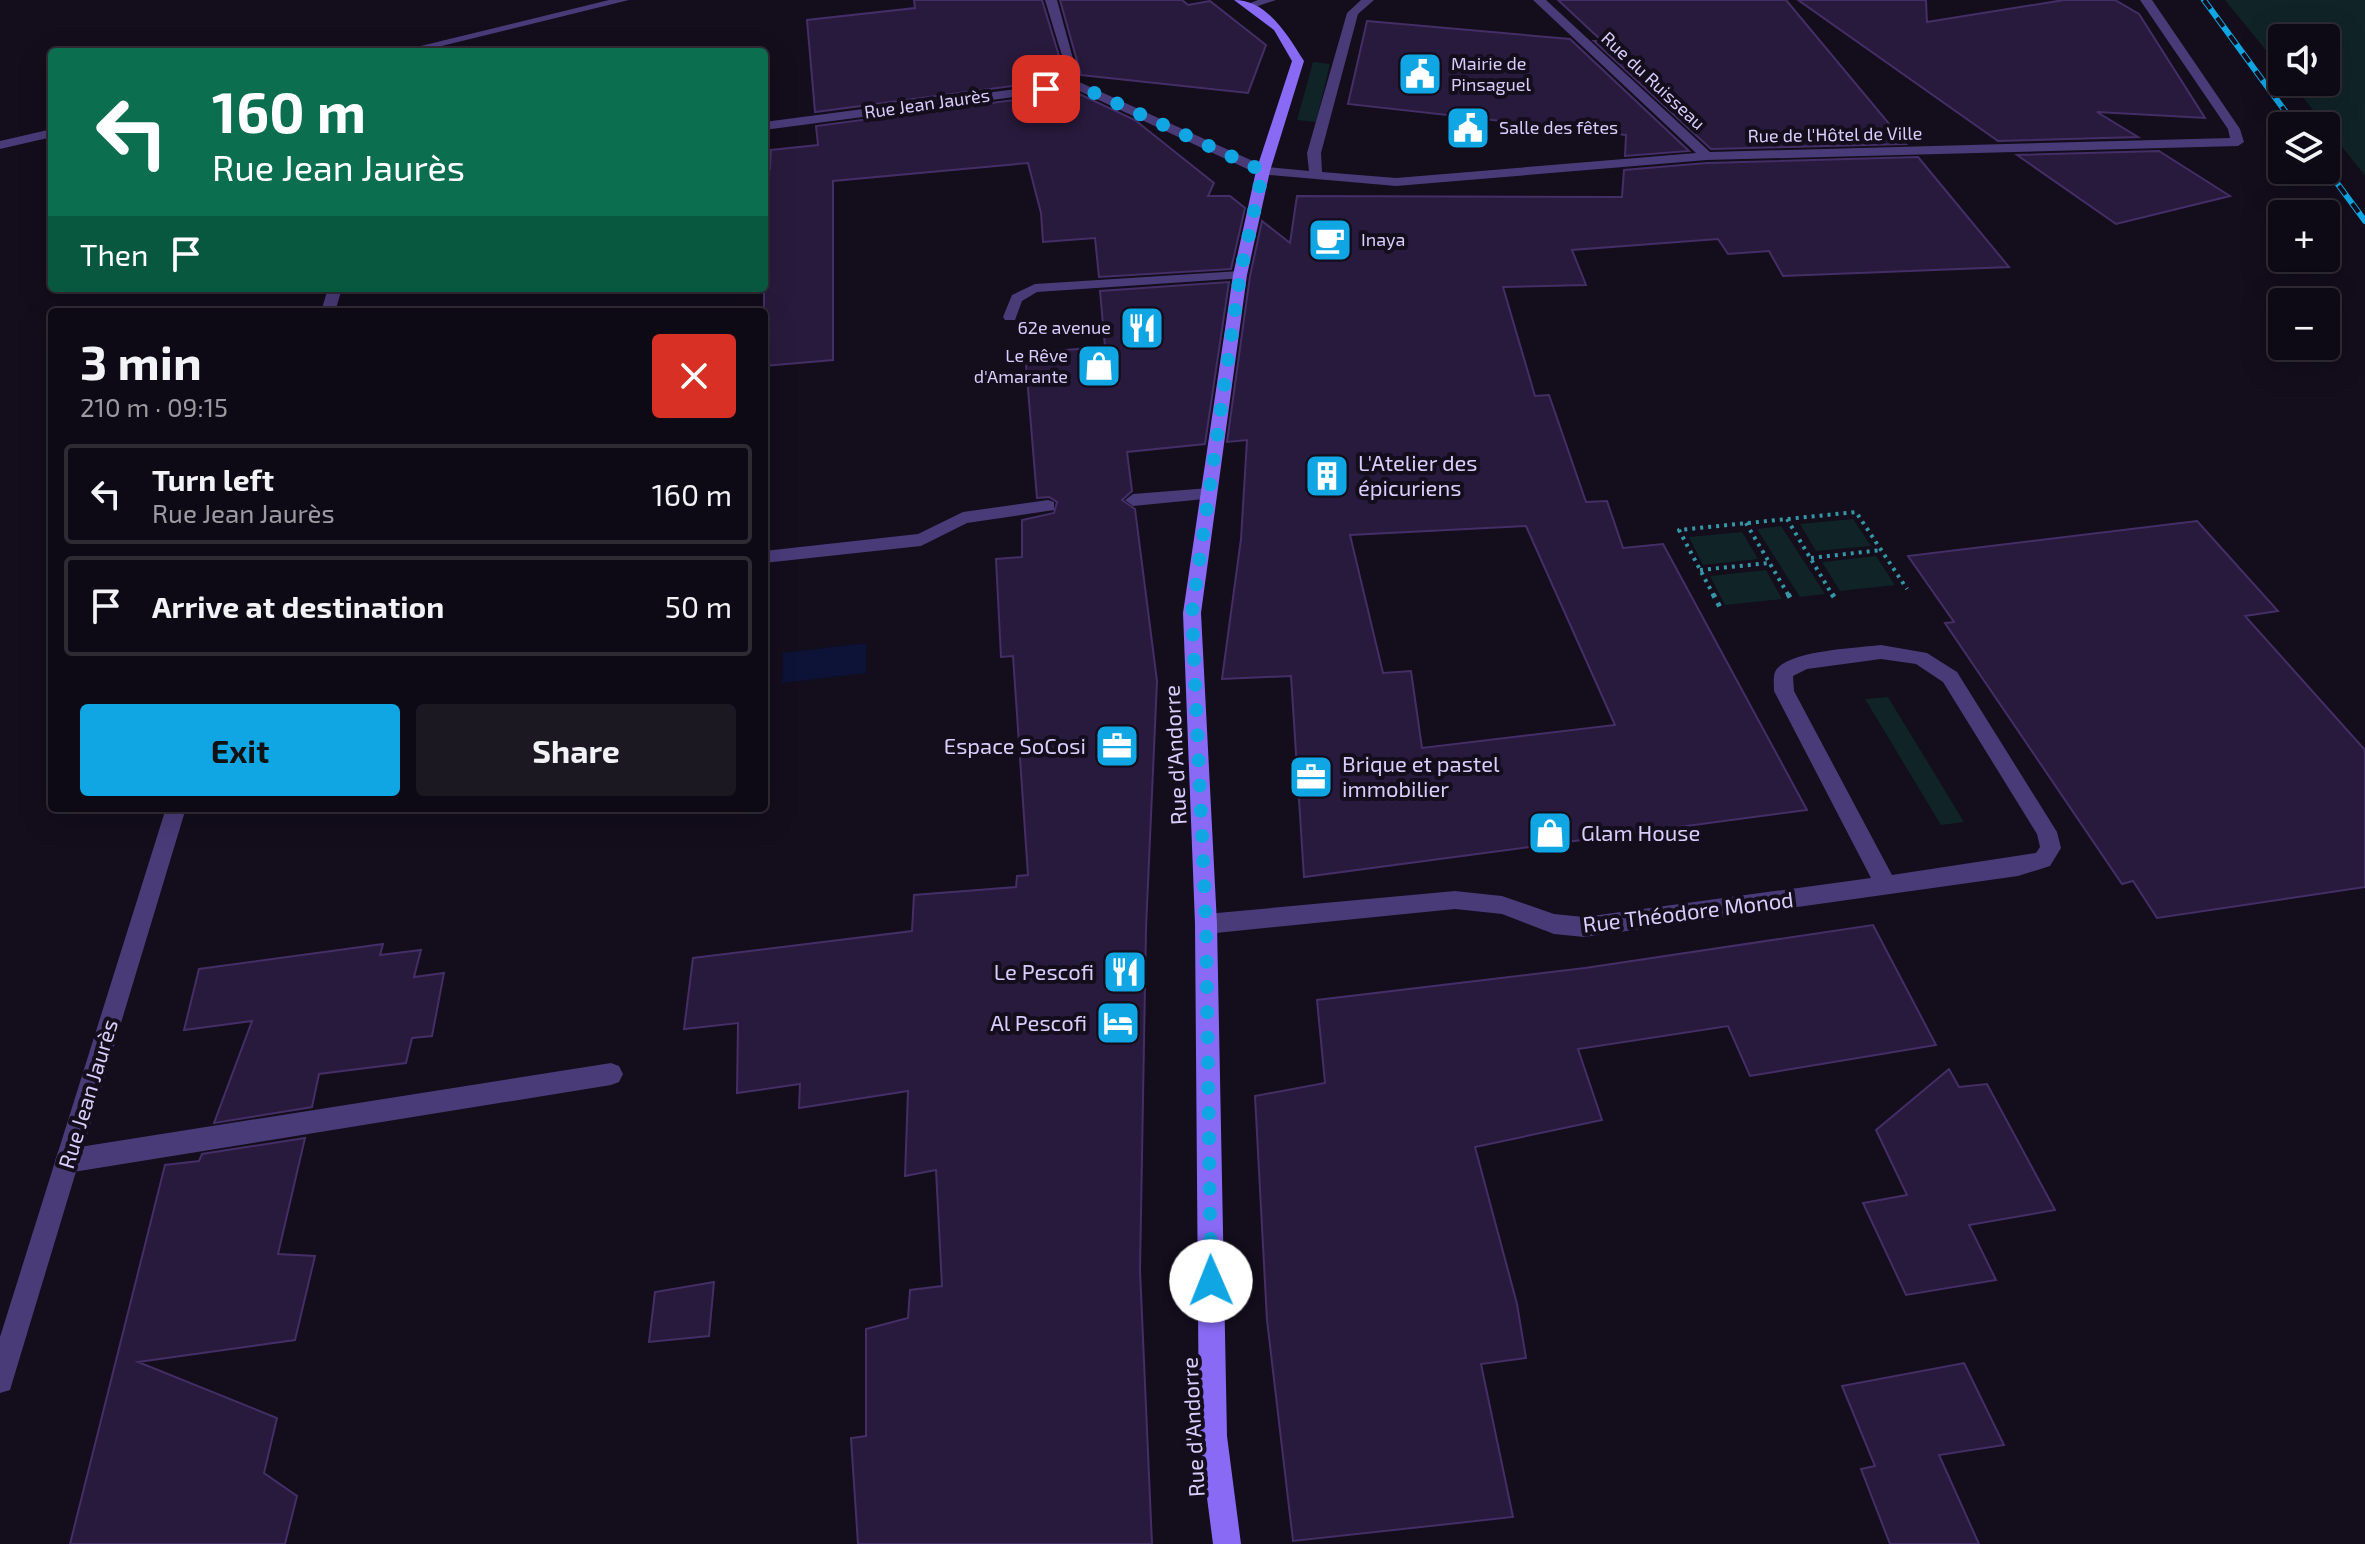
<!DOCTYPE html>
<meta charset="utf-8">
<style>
:root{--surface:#0e0a15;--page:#1c1822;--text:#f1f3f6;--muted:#9b9aa0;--line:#2e2b34;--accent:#10a6e4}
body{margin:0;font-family:"Exo 2",sans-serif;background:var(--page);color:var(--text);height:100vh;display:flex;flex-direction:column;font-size:30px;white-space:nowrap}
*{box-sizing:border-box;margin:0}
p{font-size:26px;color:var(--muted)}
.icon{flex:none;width:44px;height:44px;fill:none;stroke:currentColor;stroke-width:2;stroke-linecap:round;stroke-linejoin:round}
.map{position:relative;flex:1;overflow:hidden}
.sheet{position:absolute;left:48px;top:308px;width:720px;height:504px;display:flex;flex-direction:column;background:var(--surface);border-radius:8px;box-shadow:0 8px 32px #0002,0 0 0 2px var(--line)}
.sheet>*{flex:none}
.top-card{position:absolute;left:48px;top:48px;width:720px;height:244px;border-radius:8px;box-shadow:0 8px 32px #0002,0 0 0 2px var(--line);background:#0b6e4f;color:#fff;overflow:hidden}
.controls{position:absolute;left:2268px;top:24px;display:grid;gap:16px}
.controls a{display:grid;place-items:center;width:72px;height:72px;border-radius:8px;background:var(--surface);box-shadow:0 8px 32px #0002,0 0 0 2px var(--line);font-size:40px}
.pin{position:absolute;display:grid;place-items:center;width:68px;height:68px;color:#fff;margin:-34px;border-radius:16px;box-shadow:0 4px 12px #0006}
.me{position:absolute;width:88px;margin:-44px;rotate:359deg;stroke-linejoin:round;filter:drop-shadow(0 0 6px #0008)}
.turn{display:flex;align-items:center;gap:28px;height:168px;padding:0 32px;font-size:36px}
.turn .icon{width:104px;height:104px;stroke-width:2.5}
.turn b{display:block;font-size:56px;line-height:68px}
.then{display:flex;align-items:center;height:76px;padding:0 32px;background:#0003;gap:16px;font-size:30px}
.round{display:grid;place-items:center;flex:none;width:84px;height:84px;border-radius:8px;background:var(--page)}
.summary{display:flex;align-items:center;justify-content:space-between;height:136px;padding:0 32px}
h1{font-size:48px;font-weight:700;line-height:60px}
.cta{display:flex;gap:16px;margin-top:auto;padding:16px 32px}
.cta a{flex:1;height:92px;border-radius:8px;background:var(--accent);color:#111;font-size:32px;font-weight:700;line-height:92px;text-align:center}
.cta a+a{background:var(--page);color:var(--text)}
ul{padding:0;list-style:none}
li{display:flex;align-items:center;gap:24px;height:100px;margin:0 16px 12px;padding:0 16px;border:4px solid var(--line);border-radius:8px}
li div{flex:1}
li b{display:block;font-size:30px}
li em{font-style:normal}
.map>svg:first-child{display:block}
.green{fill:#102326}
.water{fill:#0c1337}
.building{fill:#281a3c;stroke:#442e66;stroke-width:2;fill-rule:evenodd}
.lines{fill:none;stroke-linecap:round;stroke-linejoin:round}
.path-far1{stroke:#3597a6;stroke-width:4;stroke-dasharray:3 5;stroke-linecap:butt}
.path{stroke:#3597a6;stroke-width:5;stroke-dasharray:4 6;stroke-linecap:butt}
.lane{fill:#493b78;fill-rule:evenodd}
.street{fill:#493b78;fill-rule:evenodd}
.secondary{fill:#886af5;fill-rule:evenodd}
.rail-casing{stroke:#10a6e4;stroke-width:6}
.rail{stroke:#130d1c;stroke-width:4;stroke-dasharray:11;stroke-linecap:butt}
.route{stroke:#10a6e4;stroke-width:14;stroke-dasharray:0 25.2}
.labels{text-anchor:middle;stroke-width:8;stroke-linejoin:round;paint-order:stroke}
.far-poi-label{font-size:18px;fill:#daccfb;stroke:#130d1c;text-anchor:start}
.far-street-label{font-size:18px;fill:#daccfb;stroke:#130d1c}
.poi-label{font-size:22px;fill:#daccfb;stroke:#130d1c;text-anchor:start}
.street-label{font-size:22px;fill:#daccfb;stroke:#130d1c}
</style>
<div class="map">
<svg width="2365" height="1544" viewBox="0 0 2365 1544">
<rect width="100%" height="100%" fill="#130d1c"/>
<!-- green -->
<path class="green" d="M2225 0H2365V176L2291 82H2326V38H2282V70Z
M1313 62 1330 64 1316 122 1297 120Z
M1853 519 1871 546 1816 551 1800 524Z
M1781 526 1825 594 1800 597 1757 529Z
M1742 532 1758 559 1703 565 1689 537Z
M1876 556 1895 585 1840 591 1822 562Z
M1766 570 1782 599 1725 605 1710 576Z
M1888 697 1964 822 1941 825 1865 699Z"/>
<!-- water -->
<path class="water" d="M866 643V673L782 683 783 653Z"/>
<!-- building -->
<path class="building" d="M914 0H1042L1066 79 815 112 807 20 915 8Z
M1060 0H1182L1188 5 1210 1 1266 45 1248 93 1081 75Z
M1558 0H1786L1906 144 1711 149 1594 41H1602Z
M1798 0H1926L1927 22 2064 0H2115L2139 14 2205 118 2097 112 2138 137 1998 141Z
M1367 21 1570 39 1689 151 1625 156 1626 135 1348 104Z
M1075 92 1135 120 1214 183 1208 196H1230L1245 208 1231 269 1099 277 1095 238 1043 242 1041 213 1028 163 833 181V360L764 366V205H767L766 169H770L771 150 818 145 816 126Z
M2159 151 2230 196 2116 224 2017 155Z
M1918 157 2009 267 1783 276 1769 251 1728 254 1718 239 1572 250 1586 285 1503 287 1535 396 1549 395 1586 502 1607 501 1623 548 1663 544 1807 810 1304 877 1291 676 1222 679 1241 539 1247 440 1227 442 1250 276 1262 221 1290 243 1297 196 1622 197 1624 170 1707 163ZM1526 526 1615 725 1422 748 1411 671 1383 673 1350 535Z
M1229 282 1205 444 1127 452 1132 491 1122 500 1135 509 1157 681 1146 928 1140 1270 1152 1544H858L851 1438 866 1436V1329L908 1318 910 1290 942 1286 936 1170 905 1176 908 1091 799 1108 800 1084 737 1093 738 1023 684 1029 693 958 912 931 914 895 1016 887 1017 876 1028 875 1013 656 1001 657 996 559 1022 557V520L1054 513 1057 502 1049 497 1037 498 1025 353 1105 347 1100 291Z
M2197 521 2278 611 2245 616 2365 750V887L2157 918 2133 881 2122 884 1945 623 1954 622 1908 556Z
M1873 925 1936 1045 1750 1076 1728 1026 1578 1049 1602 1120 1475 1147 1517 1304 1526 1358 1481 1364 1513 1517 1293 1541 1267 1320 1255 1096 1325 1083 1317 1000 1585 968Z
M383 944 380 955 421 950 414 977 444 973 432 1036 412 1038 406 1063 319 1074 312 1107 214 1123 252 1021 184 1030 199 969Z
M1949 1069 1959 1087 1987 1084 2055 1210 1969 1225 1996 1280 1906 1295 1863 1203 1907 1195 1876 1130Z
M305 1138 278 1254 315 1256 295 1340 138 1362 277 1418 264 1473 297 1496 285 1544H70L165 1165 199 1161 202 1154Z
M714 1282 709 1336 649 1342 655 1292Z
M1964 1363 2004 1445 1939 1455 1979 1544H1890L1861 1469 1875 1466 1842 1386Z"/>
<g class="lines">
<!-- path-far1 -->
<path class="path-far1" d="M1787 519 1833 596
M1746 523 1789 596
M1811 558 1881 550
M1700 570 1769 563
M1714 596 1679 530 1856 512 1907 589"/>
<!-- path -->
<path class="path" d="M1713 594 1721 609
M1788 594 1792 601
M1832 594 1834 597"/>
<!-- lane -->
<path class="lane" d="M609 0H629L417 52H396Z
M1045 0H1057L1081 88 1071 85Z
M52 129V137L0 149V141Z
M1240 271 1245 272V278L1037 292 1022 301 1015 320H1005L1003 317 1012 295 1035 284Z
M1209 488 1215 490V498L1133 506 1125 500 1133 494Z
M1048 500 1054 502V510L967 523 921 546 764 563V551L918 534 963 512Z
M611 1063 619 1066 623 1074 619 1082 611 1085 67 1173 58 1170 55 1161 58 1152 67 1149Z"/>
<!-- street -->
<path class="street" d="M1258 0H1276L1249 9 1243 6Z
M1361 0H1374L1358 14 1321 153 1322 172 1396 178 1696 153 1533 0H1546L1710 152 2230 138 2228 129 2140 0H2152L2240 129 2244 142 2238 146 1707 160 1396 186 1258 174 1075 89 764 130V122L1077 81 1266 167 1309 171 1307 153 1347 13Z
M328 288H342L335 312H321Z
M1881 645 1927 653 1957 672 2057 832 2061 848 2050 866 2018 876 1584 937 1554 934 1502 914 1455 909 1206 934 1198 931 1195 924 1198 917 1206 914 1455 891 1502 896 1554 914 1584 917 1871 878 1774 691C1774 685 1773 677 1775 672 1785 650 1859 648 1881 645ZM1881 659 1916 664 1943 682 2037 834 2040 847 2036 853 1892 875 1794 691 1793 676 1807 669Z
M166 808H186L13 1380 10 1390 0 1393V1337Z"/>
<!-- secondary -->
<path class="secondary" d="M1234 0C1268 0 1288 36 1304 61L1270 171 1247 275 1201 613 1217 924 1227 1436 1241 1544H1213L1199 1436 1195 924 1183 613 1233 275 1256 171 1292 61 1274 30Z"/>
<!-- rail casing -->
<g class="rail-casing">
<path id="rail" d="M2204 0 2296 126
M2326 168 2365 221"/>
</g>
<!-- rail -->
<use href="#rail" class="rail"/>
</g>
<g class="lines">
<!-- route -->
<path class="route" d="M1046 89 1077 85 1263 171 1240 275 1192 613 1206 924 1211 1281"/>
</g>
<!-- icons -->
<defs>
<g id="civic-square" transform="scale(2.3)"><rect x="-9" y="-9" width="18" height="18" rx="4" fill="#10a6e4" stroke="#130d1c"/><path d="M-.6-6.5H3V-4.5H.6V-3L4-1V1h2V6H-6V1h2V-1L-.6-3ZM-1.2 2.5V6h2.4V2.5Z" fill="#fff"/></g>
<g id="cafe-square" transform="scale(2.3)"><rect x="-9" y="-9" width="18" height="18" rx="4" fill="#10a6e4" stroke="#130d1c"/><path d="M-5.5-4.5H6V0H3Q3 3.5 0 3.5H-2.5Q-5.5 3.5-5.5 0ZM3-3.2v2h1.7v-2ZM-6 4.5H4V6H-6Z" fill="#fff"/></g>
<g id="restaurant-square" transform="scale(2.3)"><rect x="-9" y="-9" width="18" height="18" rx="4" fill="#10a6e4" stroke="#130d1c"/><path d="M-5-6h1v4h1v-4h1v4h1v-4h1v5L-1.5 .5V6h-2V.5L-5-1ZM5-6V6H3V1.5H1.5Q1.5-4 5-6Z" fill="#fff"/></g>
<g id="shop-square" transform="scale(2.3)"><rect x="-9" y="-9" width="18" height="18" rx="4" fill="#10a6e4" stroke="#130d1c"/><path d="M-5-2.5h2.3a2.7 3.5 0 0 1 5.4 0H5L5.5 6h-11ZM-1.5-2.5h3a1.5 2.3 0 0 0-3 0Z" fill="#fff"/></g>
<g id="building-square" transform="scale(2.3)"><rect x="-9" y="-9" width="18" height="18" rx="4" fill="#10a6e4" stroke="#130d1c"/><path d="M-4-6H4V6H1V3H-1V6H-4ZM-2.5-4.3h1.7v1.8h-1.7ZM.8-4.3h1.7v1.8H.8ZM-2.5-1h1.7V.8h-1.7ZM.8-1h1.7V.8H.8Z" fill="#fff"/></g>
<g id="office-square" transform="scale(2.3)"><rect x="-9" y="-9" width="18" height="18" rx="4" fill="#10a6e4" stroke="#130d1c"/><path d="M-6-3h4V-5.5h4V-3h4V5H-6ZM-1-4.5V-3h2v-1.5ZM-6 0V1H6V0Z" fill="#fff"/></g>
<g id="hotel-square" transform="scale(2.3)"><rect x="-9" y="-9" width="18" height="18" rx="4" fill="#10a6e4" stroke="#130d1c"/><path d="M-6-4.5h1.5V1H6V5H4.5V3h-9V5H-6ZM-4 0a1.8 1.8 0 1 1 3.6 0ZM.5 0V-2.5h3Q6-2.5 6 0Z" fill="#fff"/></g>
</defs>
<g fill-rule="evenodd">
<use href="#civic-square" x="1420" y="74"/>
<use href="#civic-square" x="1468" y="128"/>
<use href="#cafe-square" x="1330" y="240"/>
<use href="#restaurant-square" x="1142" y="328"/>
<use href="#shop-square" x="1099" y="366"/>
<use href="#building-square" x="1327" y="476"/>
<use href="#office-square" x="1117" y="746"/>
<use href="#office-square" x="1311" y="777"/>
<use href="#shop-square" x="1550" y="833"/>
<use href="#restaurant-square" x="1125" y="972"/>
<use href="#hotel-square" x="1118" y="1023"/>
</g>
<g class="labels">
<!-- far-poi labels -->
<g class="far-poi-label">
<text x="1451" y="70">Mairie de<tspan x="1451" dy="21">Pinsaguel</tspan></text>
<text x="1499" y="134">Salle des fêtes</text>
<text x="1361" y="246">Inaya</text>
<text x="1111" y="334" text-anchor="end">62e avenue</text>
<text x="1068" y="362" text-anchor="end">Le Rêve<tspan x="1068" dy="21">d'Amarante</tspan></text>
</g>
<!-- far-street labels -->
<g class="far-street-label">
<text transform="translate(1653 81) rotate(43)" y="6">Rue du Ruisseau</text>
<text transform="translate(927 104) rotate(-8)" y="6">Rue Jean Jaurès</text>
<text transform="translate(1835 135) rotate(-1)" y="6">Rue de l'Hôtel de Ville</text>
</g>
<!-- poi labels -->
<g class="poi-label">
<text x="1358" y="471">L'Atelier des<tspan x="1358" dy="25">épicuriens</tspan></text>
<text x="1086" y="754" text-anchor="end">Espace SoCosi</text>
<text x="1342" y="772">Brique et pastel<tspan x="1342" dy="25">immobilier</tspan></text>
<text x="1581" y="841">Glam House</text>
<text x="1094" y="980" text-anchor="end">Le Pescofi</text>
<text x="1087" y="1031" text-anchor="end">Al Pescofi</text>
</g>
<!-- street labels -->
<g class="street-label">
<text transform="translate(1175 755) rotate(-93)" y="8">Rue d'Andorre</text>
<text transform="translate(1688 912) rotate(-7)" y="8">Rue Théodore Monod</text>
<text transform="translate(88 1094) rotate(-73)" y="8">Rue Jean Jaurès</text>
<text transform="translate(1193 1427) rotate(-93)" y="8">Rue d'Andorre</text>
</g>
</g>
</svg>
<div class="controls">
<a><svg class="icon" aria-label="sound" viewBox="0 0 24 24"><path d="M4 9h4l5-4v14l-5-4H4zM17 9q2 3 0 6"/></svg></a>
<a><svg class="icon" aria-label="layers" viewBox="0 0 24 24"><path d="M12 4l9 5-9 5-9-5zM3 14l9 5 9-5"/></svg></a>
<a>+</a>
<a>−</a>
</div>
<div class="pin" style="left:1046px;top:89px;background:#d93025"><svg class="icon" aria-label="arrive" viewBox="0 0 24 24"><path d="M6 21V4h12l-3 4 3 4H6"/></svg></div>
<svg class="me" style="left:1211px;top:1281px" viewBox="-20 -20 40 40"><circle r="19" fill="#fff"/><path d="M0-13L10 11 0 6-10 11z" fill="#10a6e4"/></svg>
<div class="top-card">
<div class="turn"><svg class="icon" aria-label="left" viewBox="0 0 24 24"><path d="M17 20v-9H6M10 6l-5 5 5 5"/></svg><div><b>160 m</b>Rue Jean Jaurès</div></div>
<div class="then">Then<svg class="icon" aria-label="arrive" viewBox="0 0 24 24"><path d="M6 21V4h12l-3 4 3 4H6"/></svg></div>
</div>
<section class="sheet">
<div class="summary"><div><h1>3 min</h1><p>210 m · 09:15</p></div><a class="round" style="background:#d93025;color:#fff"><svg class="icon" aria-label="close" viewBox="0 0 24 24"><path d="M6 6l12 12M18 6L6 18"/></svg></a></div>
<ul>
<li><svg class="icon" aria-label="left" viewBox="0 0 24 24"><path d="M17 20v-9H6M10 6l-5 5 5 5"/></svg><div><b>Turn left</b><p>Rue Jean Jaurès</p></div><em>160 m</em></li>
<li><svg class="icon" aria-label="arrive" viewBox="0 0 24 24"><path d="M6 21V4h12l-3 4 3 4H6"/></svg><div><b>Arrive at destination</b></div><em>50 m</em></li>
</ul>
<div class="cta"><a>Exit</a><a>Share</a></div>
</section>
</div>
